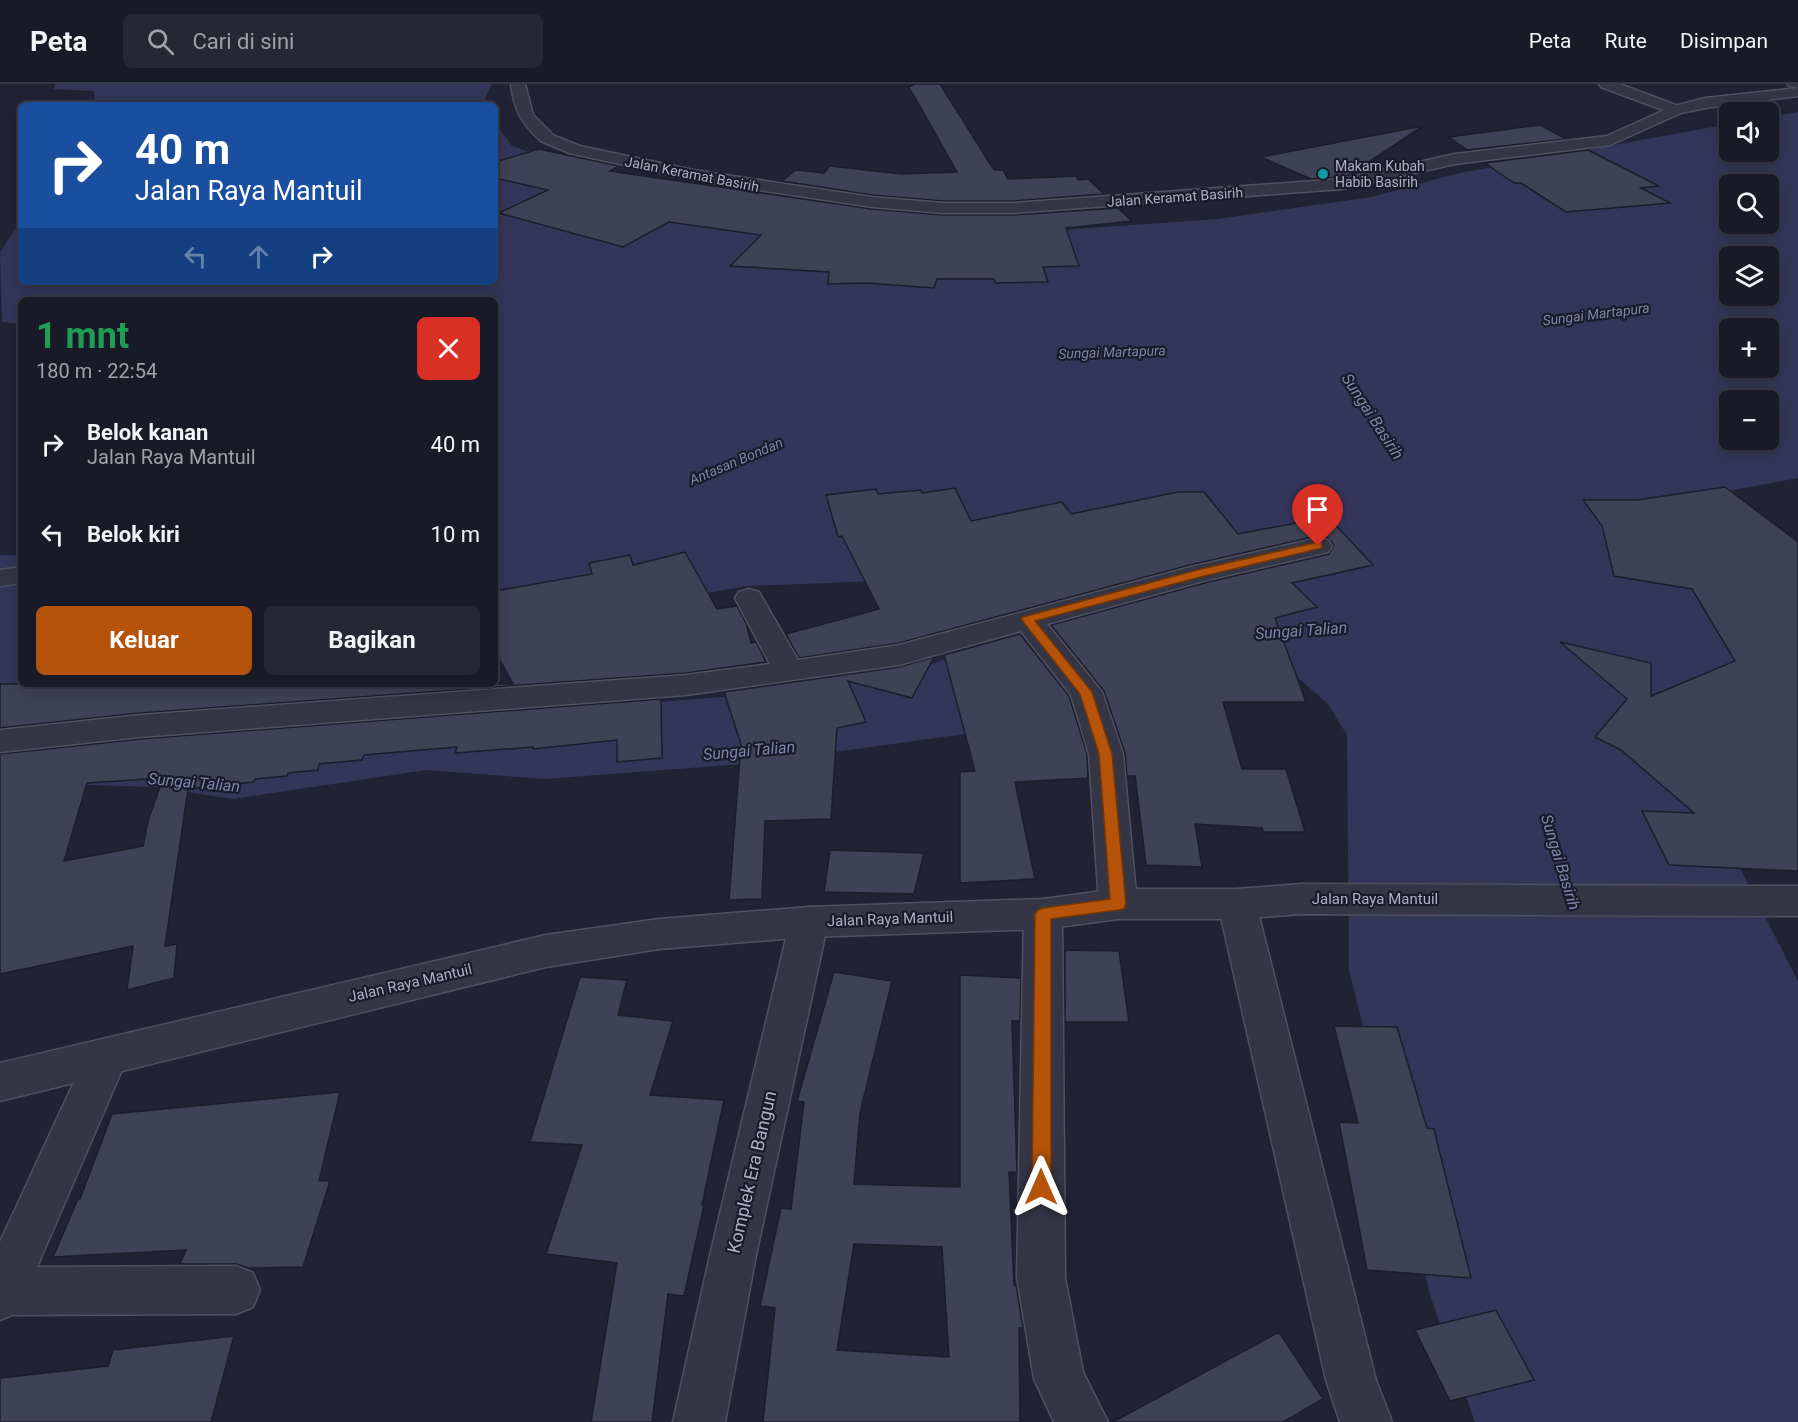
<!DOCTYPE html>
<html lang="id">
<meta charset="utf-8">
<style>
:root{--surface:#191a28;--page:#262734;--text:#f1f3f6;--muted:#9fa1a8;--line:#373845;--accent:#b45309}
body{margin:0;font-family:Roboto,sans-serif;background:var(--page);color:var(--text);height:100vh;display:flex;flex-direction:column;font-size:22px;white-space:nowrap}
*{box-sizing:border-box;margin:0}
p{font-size:20px;color:var(--muted)}
.icon{flex:none;width:33px;height:33px;fill:none;stroke:currentColor;stroke-width:2;stroke-linecap:round;stroke-linejoin:round}
.map{position:relative;flex:1;overflow:hidden}
.panel{position:absolute;left:18px;top:213px;width:480px;height:390px;display:flex;flex-direction:column;background:var(--surface);border-radius:9px;box-shadow:0 3px 15px #0003,0 0 0 2px var(--line)}
.panel>*{flex:none}
.hud{position:absolute;left:18px;top:18px;width:480px;height:183px;border-radius:9px;box-shadow:0 3px 15px #0003,0 0 0 2px var(--line);background:#1a4fa0;color:#fff;overflow:hidden}
.buttons{position:absolute;left:1719px;top:18px;display:grid;gap:12px}
.buttons a{display:grid;place-items:center;width:60px;height:60px;border-radius:9px;background:var(--surface);box-shadow:0 3px 15px #0003,0 0 0 2px var(--line);font-size:30px}
.pin{position:absolute;display:grid;place-items:center;width:51px;height:51px;color:#fff;margin:-62px -26px;border-radius:50% 50% 50% 0;rotate:-45deg;box-shadow:0 0 6px #0007}
.pin .icon{rotate:45deg}
.me{position:absolute;width:66px;margin:-33px;rotate:0deg;stroke-linejoin:round;filter:drop-shadow(0 0 4px #0008)}
.turn{display:flex;align-items:center;gap:21px;height:126px;padding:0 18px;font-size:27px}
.turn .icon{width:78px;height:78px;stroke-width:2.5}
.turn b{display:block;font-size:42px;line-height:51px}
.lanes{display:flex;align-items:center;height:57px;padding:0 18px;background:#0003;justify-content:center;gap:30px;direction:ltr}
.lanes .off{opacity:.35}
.round{display:grid;place-items:center;flex:none;width:63px;height:63px;border-radius:9px;background:var(--page)}
.overview{display:flex;align-items:center;justify-content:space-between;height:102px;padding:0 18px}
h1{font-size:36px;font-weight:700;line-height:45px;color:#1e9e55}
.primary-button{display:flex;gap:12px;margin-top:auto;padding:12px 18px}
.primary-button a{flex:1;height:69px;border-radius:9px;background:var(--accent);color:#fff;font-size:24px;font-weight:700;line-height:69px;text-align:center}
.primary-button a+a{background:var(--page);color:var(--text)}
ul{padding:0;list-style:none}
li{display:flex;align-items:center;gap:18px;height:90px;padding:0 18px}
li div{flex:1}
li b{display:block;font-size:22px}
li em{font-style:normal}
header{display:flex;align-items:center;gap:36px;box-sizing:border-box;height:84px;padding:0 30px;background:var(--surface);border-bottom:2px solid var(--line)}
header strong{font-size:28px}
nav{display:flex;gap:33px;margin-inline-start:auto;font-size:21px}
.search{width:420px;height:54px;background:var(--page);display:flex;align-items:center;gap:15px;box-sizing:border-box;padding:0 21px;border-radius:9px;color:var(--muted);font-size:22px}
.map>svg:first-child{display:block}
.water{fill:#343659;fill-rule:evenodd}
.building{fill:#3f4156;stroke:#1c1d2c;stroke-width:1.5;fill-rule:evenodd}
.lines{fill:none;stroke-linecap:round;stroke-linejoin:round}
.service-casing{stroke:#4f5060;stroke-width:2}
.minor-casing{stroke:#4f5060;stroke-width:3}
.tertiary-casing{stroke:#4f5060;stroke-width:3}
.service{fill:#343545;fill-rule:evenodd}
.minor{fill:#343545;fill-rule:evenodd}
.tertiary{fill:#343545;fill-rule:evenodd}
.route{fill:#b45309;stroke:#753606;stroke-width:1.5}
.culture-dot{fill:#0f9aa8;stroke:#1a1b2a;stroke-width:2}
.labels{text-anchor:middle;stroke-width:4.5;stroke-linejoin:round;paint-order:stroke}
.far-poi-label{font-size:14px;fill:#aeafc2;stroke:#1a1b2a;text-anchor:start}
.far-street-label{font-size:14px;fill:#aeafc2;stroke:#1a1b2a}
.far-water-label{font-size:14px;font-style:italic;fill:#8084ad;stroke:#1a1b2a}
.street-label{font-size:15px;fill:#aeafc2;stroke:#1a1b2a}
.water-label{font-size:16px;font-style:italic;fill:#8084ad;stroke:#1a1b2a}
.near-street-label{font-size:18px;fill:#aeafc2;stroke:#1a1b2a}
</style>
<header>
<strong>Peta</strong>
<div class="search"><svg class="icon" aria-label="search" viewBox="0 0 24 24"><circle cx="10" cy="10" r="6"/><path d="M15 15l6 6"/></svg>Cari di sini</div>
<nav><a>Peta</a><a>Rute</a><a>Disimpan</a></nav>
</header>
<div class="map">
<svg width="1798" height="1338" viewBox="0 0 1798 1338">
<rect width="100%" height="100%" fill="#212335"/>
<!-- water -->
<path class="water" d="M55 0H492L482 21H95L94 7 54 5Z
M1798 28V394L1723 408 1791 521 1714 734 1798 897V1338H1475L1431 1214 1349 886 1347 651 1328 620 1288 585 1167 578 965 650 755 679 545 695 426 686 233 715 155 703 86 701 0 693 482 632 774 609 932 580 1047 539 1053 528 1024 507 904 496 746 502 580 532 495 555V216H21V240L2 238 0 169 21 135V198H495V39L512 62 575 84 870 137 1062 146 1218 135 1372 113 1455 90 1729 40 1730 68H1768L1769 33ZM1730 100H1768V140H1730ZM1730 172H1768V212H1730ZM1730 244H1768V284H1730ZM1730 316H1768V356H1730Z
M0 471H21V600L0 631Z"/>
<!-- building -->
<path class="building" d="M915 0H940L994 86H1003L1008 95 1076 92 1078 96 1088 95 1104 110 1014 117H943L872 111 782 97 796 86 824 89 830 82 901 90 957 88 909 3Z
M1540 41 1566 55 1467 66 1449 53Z
M1423 42 1349 91 1342 93 1311 95 1261 73Z
M539 65 619 82 610 87 872 125 943 131H1014L1118 124 1132 137 1066 144 1079 182 1043 183 1048 198 996 199 994 195H937L934 204 867 199 828 200 829 188 730 182 761 151 669 138 623 163 499 129 548 106 495 94V78Z
M1588 66 1659 102 1641 104 1670 119 1566 128 1521 99H1514L1485 79Z
M1725 403 1798 458V787L1669 781 1642 727 1694 729 1621 666 1595 653 1627 615 1560 558 1651 579V612L1735 577 1692 505 1614 492 1602 442 1583 416H1637Z
M955 404 971 437 1062 418 1071 430 1178 408H1204L1238 450 1328 433 1373 481 1292 499 1317 523 1275 534 1306 618H1223L1242 685H1286L1305 748H1263L1262 744 1195 740 1202 783 1146 781 1135 692H1127L1125 669 1104 607 1051 541 1208 498 1329 470 1334 461 1328 454 1317 452 1190 481 899 559 799 574 786 550 879 525 842 452 838 453 826 411 876 405 878 410 921 406 922 409Z
M685 468 717 525 737 522 746 539 751 559 756 558 766 578 686 589 140 629 0 644V600H513L495 567V507L592 490 589 479 630 471 633 481Z
M1020 550 1069 612 1087 670 1088 694 1015 698 1035 795 960 799V688L975 687 944 571Z
M934 573 912 614 848 597 866 638 837 644 831 735 765 737 762 815 729 816 741 660 724 608 899 583Z
M661 615 662 674 617 678V656L533 665V663L455 669 457 663 364 671 362 676 319 680 318 686 288 689 287 692 255 695 254 698 188 705 165 862 177 860 174 894 127 906 133 862 0 890V670L140 655ZM163 694 148 737 143 762 64 777 87 699Z
M830 766 924 769 914 810 824 808Z
M1065 866 1119 867 1129 938H1065Z
M834 888 892 897 860 1029 854 1100 960 1103V891L1021 894 1020 937H1012L1017 1088H1009L1014 1201H1016L1023 1244H1019L1020 1338H763L775 1224 760 1222 781 1124 791 1125 804 1018 797 1017ZM854 1160 942 1163 949 1273 837 1266Z
M580 893 627 896 618 931 673 937 650 1011 724 1016 702 1121H704L684 1212 668 1210 652 1338H591L617 1179 546 1170 582 1061 530 1058Z
M1334 942 1397 943 1427 1044 1434 1045 1471 1194 1367 1186 1339 1038 1358 1039Z
M340 1008 319 1097H330L303 1183 248 1184 236 1180H180L186 1166 53 1173 78 1115H80L112 1030Z
M1496 1226 1534 1296 1450 1317 1415 1246Z
M1279 1248 1323 1315 1283 1338H1113Z
M234 1252 211 1338H0V1294L108 1282 113 1266Z"/>
<g class="lines">
<!-- service casing -->
<g class="service-casing">
<path id="service" d="M1787 0H1798V4L1788 2Z"/>
</g>
<!-- minor casing -->
<g class="minor-casing">
<path id="minor" d="M511 0H525L533 31 553 51 555 54 553 57H541C522 40 514 26 511 0Z
M1599 0H1620L1681 23 1684 26 1681 29H1671L1601 3Z
M1318 454 1328 456 1332 462 1328 468 1207 496 1047 540 1102 608 1123 670 1137 820 1131 830 1118 835 1105 830 1099 820 1089 670 1071 611 1021 547 899 581 686 611 140 653 0 668V646L140 631 686 591 770 580 735 514 739 508 749 505 759 508 798 576 899 561 1191 483Z
M21 483V499L0 502V486Z
M1237 805 1250 810 1256 820 1376 1296 1392 1338H1340L1326 1296 1218 820 1224 810Z
M1043 815 1056 819 1062 830 1065 1194 1083 1288 1108 1338H1054L1034 1295 1017 1194 1024 830 1030 819Z
M809 823 822 827 828 838 756 1171 725 1338H673L710 1171 790 838 796 827Z
M107 954 122 959 128 972 37 1183 236 1182 253 1189 260 1206 253 1223 236 1230 12 1231 0 1236V1158L92 959Z"/>
</g>
<!-- tertiary casing -->
<g class="tertiary-casing">
<path id="tertiary" d="M1798 4V12L1705 24 1681 29 1610 61 1455 80 1342 105 1014 129H943L872 123 693 96 569 69 541 57 539 54 547 49 580 62 693 86 872 113 943 119H1014L1342 95 1455 70 1607 52 1671 23 1705 14Z
M1302 800 1798 802V832L1302 830 1237 835H1118L1043 845 809 853 659 865 546 883 0 1017V979L546 851 659 835 809 823 1043 815 1118 805H1237Z"/>
</g>
<!-- service -->
<use href="#service" class="service"/>
<!-- minor -->
<use href="#minor" class="minor"/>
<!-- tertiary -->
<use href="#tertiary" class="tertiary"/>
</g>
<!-- route -->
<path class="route" d="M1318 458 1322 459V464L1204 492 1035 537 1092 608 1112 670 1126 820 1124 825 1118 826 1051 835V1103L1048 1109 1041 1112 1035 1109 1032 1103 1035 830 1038 826 1043 824 1110 815 1099 670 1080 610 1021 535 1023 533 1197 486Z"/>
<!-- markers -->
<circle class="culture-dot" cx="1323" cy="90" r="6"/>
<g class="labels">
<!-- far-poi labels -->
<g class="far-poi-label">
<text x="1335" y="87">Makam Kubah<tspan x="1335" dy="16">Habib Basirih</tspan></text>
</g>
<!-- far-street labels -->
<g class="far-street-label">
<text transform="translate(692 90) rotate(11)" y="5">Jalan Keramat Basirih</text>
<text transform="translate(1175 113) rotate(-4)" y="5">Jalan Keramat Basirih</text>
</g>
<!-- far-water labels -->
<g class="far-water-label">
<text transform="translate(1596 230) rotate(-7)" y="5">Sungai Martapura</text>
<text transform="translate(1112 268) rotate(-2)" y="5">Sungai Martapura</text>
<text transform="translate(736 377) rotate(-23)" y="5">Antasan Bondan</text>
</g>
<!-- street labels -->
<g class="street-label">
<text x="1375" y="820">Jalan Raya Mantuil</text>
<text transform="translate(890 835) rotate(-2)" y="5">Jalan Raya Mantuil</text>
<text transform="translate(410 899) rotate(-13)" y="5">Jalan Raya Mantuil</text>
</g>
<!-- water labels -->
<g class="water-label">
<text transform="translate(1373 332) rotate(57)" y="6">Sungai Basirih</text>
<text transform="translate(1301 546) rotate(-4)" y="6">Sungai Talian</text>
<text transform="translate(749 666) rotate(-5)" y="6">Sungai Talian</text>
<text transform="translate(194 698) rotate(5)" y="6">Sungai Talian</text>
<text transform="translate(1561 778) rotate(73)" y="6">Sungai Basirih</text>
</g>
<!-- near-street labels -->
<g class="near-street-label">
<text transform="translate(752 1088) rotate(-77)" y="6">Komplek Era Bangun</text>
</g>
</g>
</svg>
<div class="buttons">
<a><svg class="icon" aria-label="sound" viewBox="0 0 24 24"><path d="M4 9h4l5-4v14l-5-4H4zM17 9q2 3 0 6"/></svg></a>
<a><svg class="icon" aria-label="search" viewBox="0 0 24 24"><circle cx="10" cy="10" r="6"/><path d="M15 15l6 6"/></svg></a>
<a><svg class="icon" aria-label="layers" viewBox="0 0 24 24"><path d="M12 4l9 5-9 5-9-5zM3 14l9 5 9-5"/></svg></a>
<a>+</a>
<a>−</a>
</div>
<div class="pin" style="left:1318px;top:462px;background:#d93025"><svg class="icon" aria-label="arrive" viewBox="0 0 24 24"><path d="M6 21V4h12l-3 4 3 4H6"/></svg></div>
<svg class="me" style="left:1041px;top:1103px" viewBox="-20 -20 40 40"><path d="M0-17L14 15 0 8-14 15z" fill="#b45309" stroke="#fff" stroke-width="4"/></svg>
<div class="hud">
<div class="turn"><svg class="icon" aria-label="right" viewBox="0 0 24 24"><path d="M7 20v-9h11M14 6l5 5-5 5"/></svg><div><b>40 m</b>Jalan Raya Mantuil</div></div>
<div class="lanes"><svg class="icon off" aria-label="left" viewBox="0 0 24 24"><path d="M17 20v-9H6M10 6l-5 5 5 5"/></svg><svg class="icon off" aria-label="ahead" viewBox="0 0 24 24"><path d="M12 20V5M6 11l6-6 6 6"/></svg><svg class="icon" aria-label="right" viewBox="0 0 24 24"><path d="M7 20v-9h11M14 6l5 5-5 5"/></svg></div>
</div>
<section class="panel">
<div class="overview"><div><h1>1 mnt</h1><p>180 m · 22:54</p></div><a class="round" style="background:#d93025;color:#fff"><svg class="icon" aria-label="close" viewBox="0 0 24 24"><path d="M6 6l12 12M18 6L6 18"/></svg></a></div>
<ul>
<li><svg class="icon" aria-label="right" viewBox="0 0 24 24"><path d="M7 20v-9h11M14 6l5 5-5 5"/></svg><div><b>Belok kanan</b><p>Jalan Raya Mantuil</p></div><em>40 m</em></li>
<li><svg class="icon" aria-label="left" viewBox="0 0 24 24"><path d="M17 20v-9H6M10 6l-5 5 5 5"/></svg><div><b>Belok kiri</b></div><em>10 m</em></li>
</ul>
<div class="primary-button"><a>Keluar</a><a>Bagikan</a></div>
</section>
</div>
